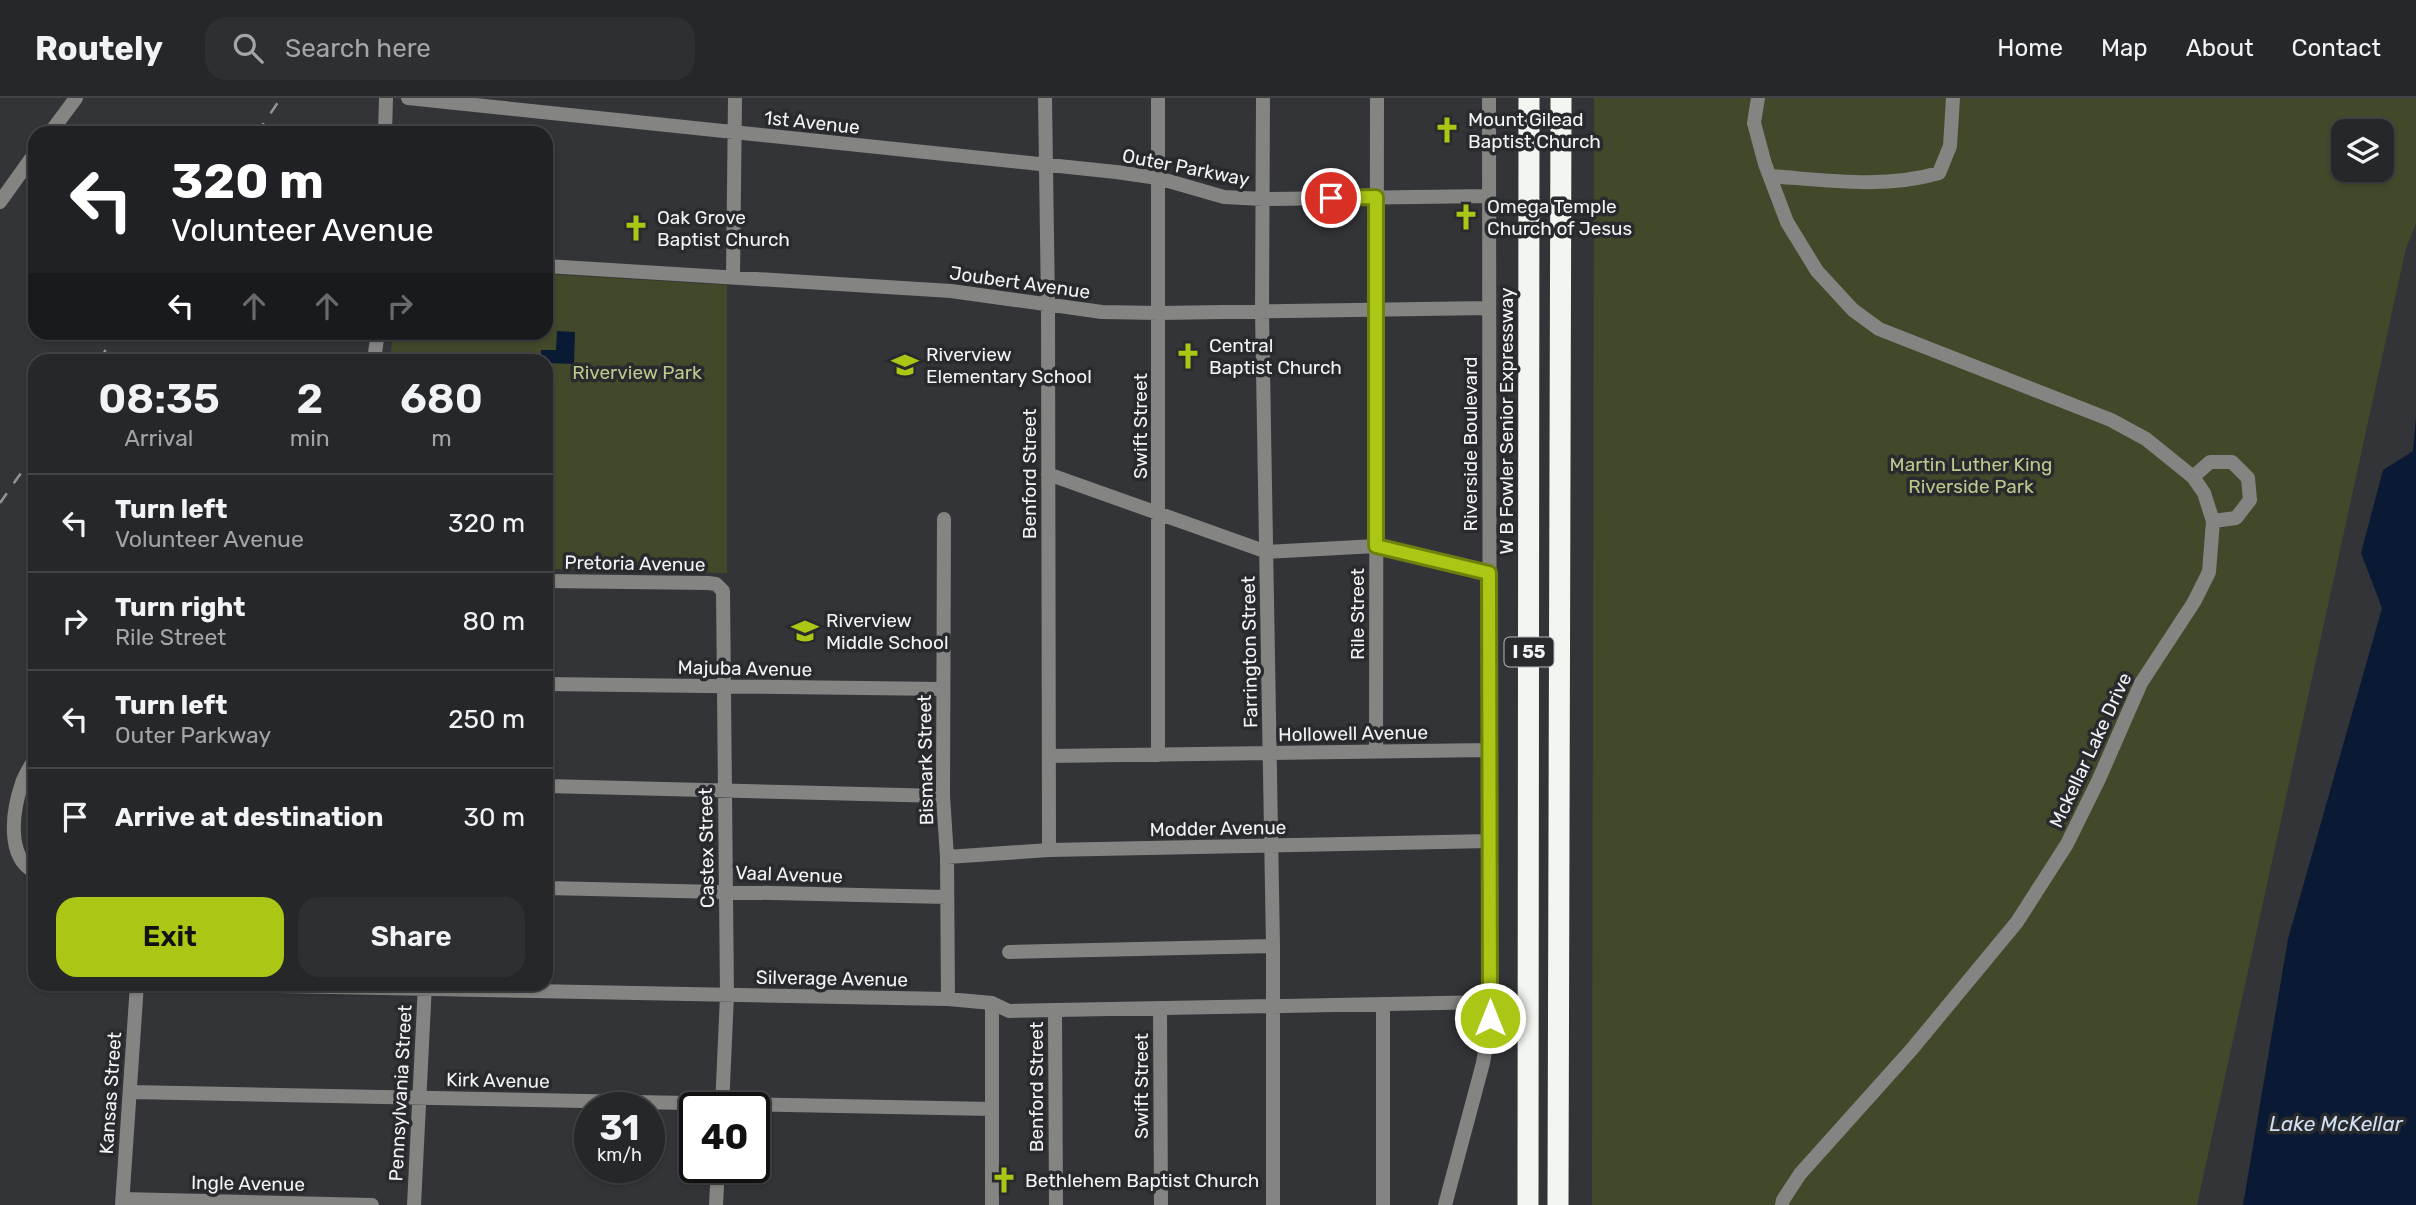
<!DOCTYPE html>
<style>
:root{--surface:#262729;--page:#2e2f31;--text:#f1f3f6;--muted:#a4a5a8;--line:#424446;--accent:#abc614}
body{margin:0;font-family:Rubik,sans-serif;background:var(--page);color:var(--text);height:100vh;display:flex;flex-direction:column;font-size:26px;white-space:nowrap}
*{box-sizing:border-box;margin:0}
p{font-size:23px;color:var(--muted)}
.icon{flex:none;width:38px;height:38px;fill:none;stroke:currentColor;stroke-width:2;stroke-linecap:round;stroke-linejoin:round}
.map{position:relative;flex:1;overflow:hidden}
.sheet{position:absolute;left:28px;top:256px;width:525px;height:637px;display:flex;flex-direction:column;background:var(--surface);border-radius:21px;box-shadow:0 2px 5px #0004,0 0 0 2px var(--line)}
.sheet>*{flex:none}
.banner{position:absolute;left:28px;top:28px;width:525px;height:214px;border-radius:21px;box-shadow:0 2px 5px #0004,0 0 0 2px var(--line);background:#202124;color:#fff;overflow:hidden}
.tools{position:absolute;left:2331px;top:21px;display:grid;gap:14px}
.tools a{display:grid;place-items:center;width:63px;height:63px;border-radius:14px;background:var(--surface);box-shadow:0 2px 5px #0004,0 0 0 2px var(--line);font-size:35px}
.speed{position:absolute;left:574px;top:994px;display:flex;gap:14px;font-size:35px;font-weight:700;text-align:center}
.speed>*{display:grid;place-content:center;width:91px;height:91px;border-radius:50%;background:var(--surface);box-shadow:0 2px 5px #0004,0 0 0 2px var(--line);line-height:1}
.speed small{font-size:18px;font-weight:400}
.speed .limit{border:4px solid #111;border-radius:10px;background:#fff;color:#111}
.pin{position:absolute;display:grid;place-items:center;width:60px;height:60px;color:#fff;margin:-30px;border:4px solid #fff;border-radius:50%;box-shadow:0 2px 7px #0007}
.me{position:absolute;width:77px;margin:-38px;rotate:0deg;stroke-linejoin:round;filter:drop-shadow(0 0 5px #0008)}
.turn{display:flex;align-items:center;gap:24px;height:147px;padding:0 28px;font-size:32px}
.turn .icon{width:91px;height:91px;stroke-width:2.5}
.turn b{display:block;font-size:49px;line-height:60px}
.lanes{display:flex;align-items:center;height:66px;padding:0 28px;background:#0003;justify-content:center;gap:35px;direction:ltr}
.lanes .off{opacity:.35}
.eta{display:flex;justify-content:space-evenly;align-items:center;height:119px;text-align:center}
.eta b{font-size:42px;font-weight:600;line-height:49px}
.cta{display:flex;gap:14px;margin-top:auto;padding:14px 28px}
.cta a{flex:1;height:80px;border-radius:21px;background:var(--accent);color:#111;font-size:28px;font-weight:600;line-height:80px;text-align:center}
.cta a+a{background:var(--page);color:var(--text)}
ul{padding:0;list-style:none}
li{display:flex;align-items:center;gap:21px;height:98px;padding:0 28px;border-top:2px solid var(--line)}
li div{flex:1}
li b{display:block;font-size:26px}
li em{font-style:normal}
header{display:flex;align-items:center;gap:42px;box-sizing:border-box;height:98px;padding:0 35px;background:var(--surface);border-bottom:2px solid var(--line)}
header strong{font-size:33px}
nav{display:flex;gap:38px;margin-inline-start:auto;font-size:24px}
.search{width:490px;height:63px;background:var(--page);display:flex;align-items:center;gap:18px;box-sizing:border-box;padding:0 24px;border-radius:21px;color:var(--muted);font-size:26px}
.map>svg:first-child{display:block}
.green{fill:#42492a;fill-rule:evenodd}
.water{fill:#0a1a34}
.lines{fill:none;stroke-linecap:round;stroke-linejoin:round}
.minor{stroke:#848482;stroke-width:14}
.highway{stroke:#f3f5f0;stroke-width:21}
.rail{stroke:#929497;stroke-width:2.5;stroke-dasharray:12 12;stroke-linecap:butt}
.route-casing{stroke:#6f810d;stroke-width:18}
.route{stroke:#abc614;stroke-width:12}
.labels{text-anchor:middle;stroke-width:7;stroke-linejoin:round;paint-order:stroke}
.shield{fill:#282a2d;stroke:#b6b7ba;stroke-width:2}
.shield-label{font-size:18px;font-weight:bold;fill:#f3f4f7}
.poi-label{font-size:19px;fill:#f3f4f7;stroke:#282a2d;text-anchor:start}
.street-label{font-size:19px;fill:#f3f4f7;stroke:#282a2d}
.park-label{font-size:19px;fill:#bbca8c;stroke:#282a2d}
.water-label{font-size:21px;font-style:italic;fill:#d1e0f5;stroke:#282a2d}
</style>
<header>
<strong>Routely</strong>
<div class="search"><svg class="icon" aria-label="search" viewBox="0 0 24 24"><circle cx="10" cy="10" r="6"/><path d="M15 15l6 6"/></svg>Search here</div>
<nav><a>Home</a><a>Map</a><a>About</a><a>Contact</a></nav>
</header>
<div class="map">
<svg width="2416" height="1107" viewBox="0 0 2416 1107">
<rect width="100%" height="100%" fill="#323437"/>
<!-- green -->
<path class="green" d="M1594 0H2416V126L2406 150 2197 1107H1592ZM2343 33H2382V72H2343Z
M546 176 727 187V475L546 471V262H390L393 235 546 234Z"/>
<!-- water -->
<path class="water" d="M557 233 575 234 574 266 546 265V262H541V252H556Z
M2416 319V1107H2243L2288 841 2382 510 2361 455 2383 372 2413 353Z"/>
<g class="lines">
<!-- minor -->
<path class="minor" d="M408 0 1116 74 1158 80 1224 99 1263 101 1489 98
M1045 0 1048 207 1049 752
M1158 0V657
M1263 0 1262 214 1273 848V1107
M1758 0 1754 25 1765 66 1787 124 1817 173 1853 212 1879 231 2111 322 2146 341 2193 379 2204 395 2213 423 2209 474 2194 504 2141 585 2099 681 2067 746 2017 824 1912 951 1800 1076 1783 1102 1782 1107
M50 35 76 0
M385 35 386 0
M1770 78C1825 82 1885 91 1939 75L1950 48 1953 0
M0 104 35 55
M546 168 951 193 1102 214 1159 215 1489 210
M733 179 735 0
M374 262 378 234
M1048 376 1267 454 1376 448 1489 475
M2193 379 2210 364H2232L2248 380 2250 402 2236 420 2213 423
M944 421 943 698 947 759 948 901
M546 483 708 485 716 486 723 493 727 897 722 1010
M546 586 943 591
M1376 654 1377 0
M1049 658 1489 652
M35 660C31 668 25 676 22 685 13 711 5 759 35 774
M546 688 943 698
M947 759 1049 752 1490 743
M546 790 947 799
M1009 854 1273 848
M171 886 948 901 992 905 1009 913 1491 904
M992 905V1107
M1383 906V1107
M1160 910 1161 1107
M1055 913 1056 1107
M130 994 992 1011
M123 1101 372 1107
M122 1107 137 886
M414 1107 425 886
M716 1107 718 1069
M1445 1107 1483 965 1490 926 1489 0"/>
<!-- highway -->
<path class="highway" d="M1528 1107 1529 0
M1558 1107 1561 0"/>
<!-- rail -->
<path class="rail" d="M257 35 281 0
M99 262 118 234
M0 405 35 355"/>
</g>
<g class="lines">
<!-- route casing -->
<g class="route-casing">
<path id="route" d="M1331 100 1376 99V448L1489 475 1490 920"/>
</g>
<!-- route -->
<use href="#route" class="route"/>
</g>
<!-- icons -->
<defs>
<g id="church-bare" transform="scale(2.1)"><path d="M-1.2-6h2.4v3.5h3.3v2.4h-3.3V6h-2.4V-.1h-3.3v-2.4h3.3Z" fill="#abc614" stroke="#282a2d" stroke-width="2.5" paint-order="stroke"/></g>
<g id="school-bare" transform="scale(2.1)"><path d="M0-5L7-2L0 1L-7-2ZM-4 1L0 2.5L4 1V4Q0 6-4 4Z" fill="#abc614" stroke="#282a2d" stroke-width="2.5" paint-order="stroke"/></g>
</defs>
<g fill-rule="evenodd">
<use href="#church-bare" x="1447" y="32"/>
<use href="#church-bare" x="1466" y="119"/>
<use href="#church-bare" x="636" y="130"/>
<use href="#church-bare" x="1188" y="258"/>
<use href="#school-bare" x="905" y="267"/>
<use href="#school-bare" x="805" y="533"/>
<use href="#church-bare" x="1004" y="1082"/>
</g>
<g class="labels">
<!-- shield labels -->
<rect class="shield" x="1504.5" y="539.5" width="49" height="29" rx="5"/>
<g class="shield-label">
<text x="1529" y="560">I 55</text>
</g>
<!-- poi labels -->
<g class="poi-label">
<text x="1468" y="28">Mount Gilead<tspan x="1468" dy="22">Baptist Church</tspan></text>
<text x="1487" y="115">Omega Temple<tspan x="1487" dy="22">Church of Jesus</tspan></text>
<text x="657" y="126">Oak Grove<tspan x="657" dy="22">Baptist Church</tspan></text>
<text x="1209" y="254">Central<tspan x="1209" dy="22">Baptist Church</tspan></text>
<text x="926" y="263">Riverview<tspan x="926" dy="22">Elementary School</tspan></text>
<text x="826" y="529">Riverview<tspan x="826" dy="22">Middle School</tspan></text>
<text x="1025" y="1089">Bethlehem Baptist Church</text>
</g>
<!-- street labels -->
<g class="street-label">
<text transform="translate(812 24) rotate(6)" y="7">1st Avenue</text>
<text transform="translate(1186 69) rotate(11)" y="7">Outer Parkway</text>
<text transform="translate(1020 184) rotate(8)" y="7">Joubert Avenue</text>
<text transform="translate(1506 323) rotate(-90)" y="7">W B Fowler Senior Expressway</text>
<text transform="translate(1140 328) rotate(-90)" y="7">Swift Street</text>
<text transform="translate(1470 346) rotate(-90)" y="7">Riverside Boulevard</text>
<text transform="translate(1029 376) rotate(-90)" y="7">Benford Street</text>
<text transform="translate(635 465) rotate(1)" y="7">Pretoria Avenue</text>
<text transform="translate(1357 516) rotate(-90)" y="7">Rile Street</text>
<text transform="translate(1249 554) rotate(-91)" y="7">Farrington Street</text>
<text transform="translate(745 570) rotate(1)" y="7">Majuba Avenue</text>
<text transform="translate(1353 635) rotate(-1)" y="7">Hollowell Avenue</text>
<text transform="translate(2090 652) rotate(-65)" y="7">Mckellar Lake Drive</text>
<text transform="translate(925 662) rotate(-91)" y="7">Bismark Street</text>
<text transform="translate(1218 730) rotate(-1)" y="7">Modder Avenue</text>
<text transform="translate(706 750) rotate(-91)" y="7">Castex Street</text>
<text transform="translate(789 776) rotate(2)" y="7">Vaal Avenue</text>
<text transform="translate(832 880) rotate(1)" y="7">Silverage Avenue</text>
<text transform="translate(498 982) rotate(1)" y="7">Kirk Avenue</text>
<text transform="translate(1141 988) rotate(-90)" y="7">Swift Street</text>
<text transform="translate(1036 989) rotate(-90)" y="7">Benford Street</text>
<text transform="translate(110 995) rotate(-86)" y="7">Kansas Street</text>
<text transform="translate(400 995) rotate(-87)" y="7">Pennsylvania Street</text>
<text transform="translate(248 1085) rotate(1)" y="7">Ingle Avenue</text>
</g>
<!-- park labels -->
<g class="park-label">
<text x="637" y="281">Riverview Park</text>
<text x="1971" y="373">Martin Luther King<tspan x="1971" dy="22">Riverside Park</tspan></text>
</g>
<!-- water labels -->
<g class="water-label">
<text x="2336" y="1033">Lake McKellar</text>
</g>
</g>
</svg>
<div class="tools">
<a><svg class="icon" aria-label="layers" viewBox="0 0 24 24"><path d="M12 4l9 5-9 5-9-5zM3 14l9 5 9-5"/></svg></a>
</div>
<div class="speed"><div>31<small>km/h</small></div><div class="limit">40</div></div>
<div class="pin" style="left:1331px;top:100px;background:#d93025"><svg class="icon" aria-label="arrive" viewBox="0 0 24 24"><path d="M6 21V4h12l-3 4 3 4H6"/></svg></div>
<svg class="me" style="left:1490px;top:920px" viewBox="-20 -20 40 40"><circle r="17" fill="#abc614" stroke="#fff" stroke-width="3"/><path d="M0-11L8 9 0 5-8 9z" fill="#fff"/></svg>
<div class="banner">
<div class="turn"><svg class="icon" aria-label="left" viewBox="0 0 24 24"><path d="M17 20v-9H6M10 6l-5 5 5 5"/></svg><div><b>320 m</b>Volunteer Avenue</div></div>
<div class="lanes"><svg class="icon" aria-label="left" viewBox="0 0 24 24"><path d="M17 20v-9H6M10 6l-5 5 5 5"/></svg><svg class="icon off" aria-label="ahead" viewBox="0 0 24 24"><path d="M12 20V5M6 11l6-6 6 6"/></svg><svg class="icon off" aria-label="ahead" viewBox="0 0 24 24"><path d="M12 20V5M6 11l6-6 6 6"/></svg><svg class="icon off" aria-label="right" viewBox="0 0 24 24"><path d="M7 20v-9h11M14 6l5 5-5 5"/></svg></div>
</div>
<section class="sheet">
<div class="eta">
<div><b>08:35</b><p>Arrival</p></div>
<div><b>2</b><p>min</p></div>
<div><b>680</b><p>m</p></div>
</div>
<ul>
<li><svg class="icon" aria-label="left" viewBox="0 0 24 24"><path d="M17 20v-9H6M10 6l-5 5 5 5"/></svg><div><b>Turn left</b><p>Volunteer Avenue</p></div><em>320 m</em></li>
<li><svg class="icon" aria-label="right" viewBox="0 0 24 24"><path d="M7 20v-9h11M14 6l5 5-5 5"/></svg><div><b>Turn right</b><p>Rile Street</p></div><em>80 m</em></li>
<li><svg class="icon" aria-label="left" viewBox="0 0 24 24"><path d="M17 20v-9H6M10 6l-5 5 5 5"/></svg><div><b>Turn left</b><p>Outer Parkway</p></div><em>250 m</em></li>
<li><svg class="icon" aria-label="arrive" viewBox="0 0 24 24"><path d="M6 21V4h12l-3 4 3 4H6"/></svg><div><b>Arrive at destination</b></div><em>30 m</em></li>
</ul>
<div class="cta"><a>Exit</a><a>Share</a></div>
</section>
</div>
